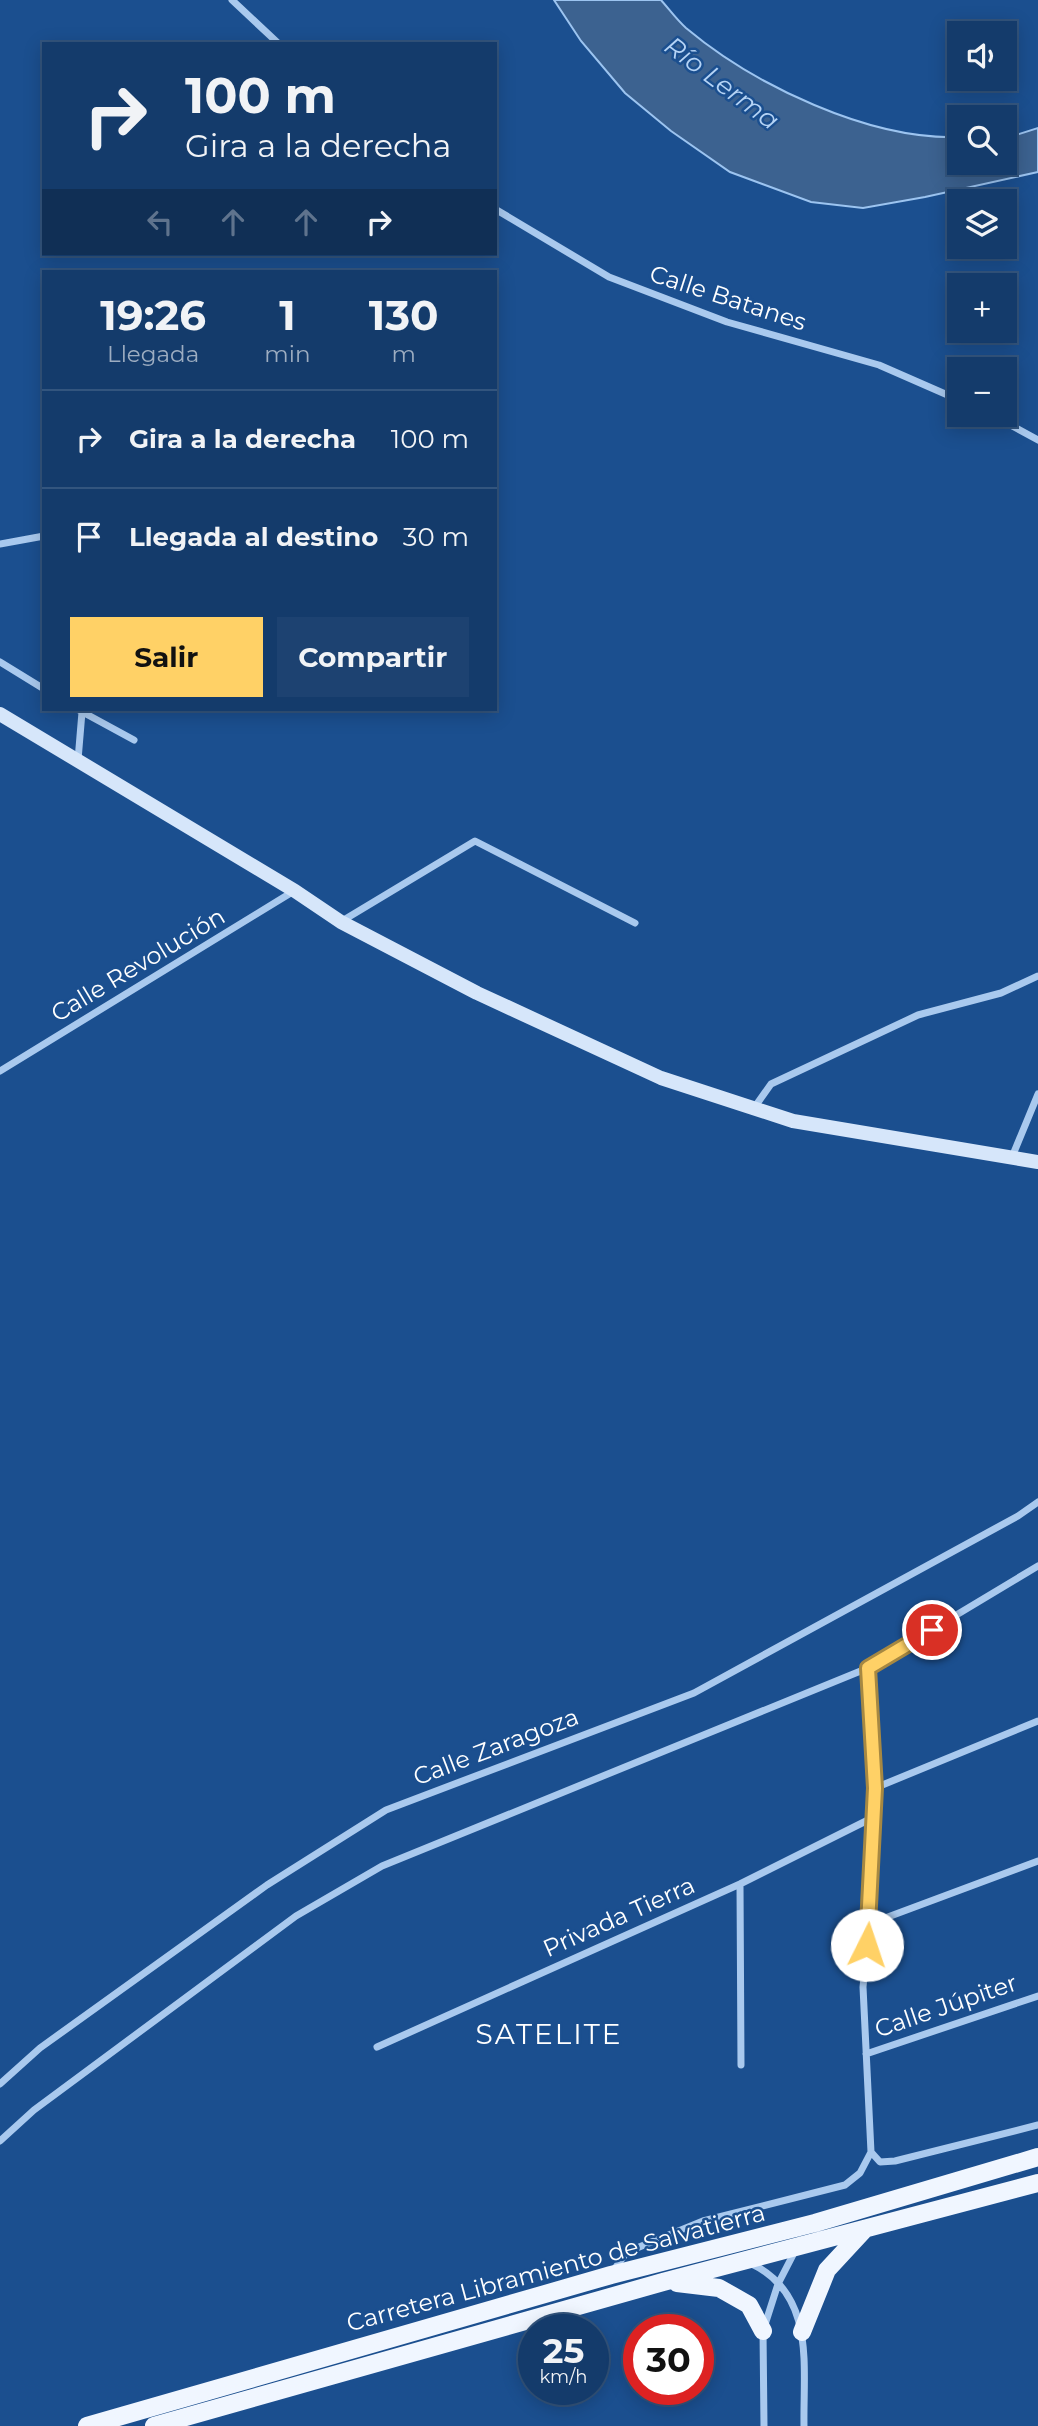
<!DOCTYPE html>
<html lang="es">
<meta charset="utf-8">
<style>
:root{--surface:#143b6b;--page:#1d4271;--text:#f1f3f6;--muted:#9dadc1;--line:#33557e;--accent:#ffd166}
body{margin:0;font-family:Montserrat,sans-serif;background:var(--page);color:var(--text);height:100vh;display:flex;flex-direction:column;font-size:26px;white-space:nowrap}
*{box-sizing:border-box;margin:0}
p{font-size:23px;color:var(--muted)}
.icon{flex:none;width:38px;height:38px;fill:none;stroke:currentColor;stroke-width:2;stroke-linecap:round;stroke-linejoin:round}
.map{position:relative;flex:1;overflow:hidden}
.side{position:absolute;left:42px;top:270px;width:455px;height:441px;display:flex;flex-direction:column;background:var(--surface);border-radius:0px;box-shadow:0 4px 18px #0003,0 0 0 2px var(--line)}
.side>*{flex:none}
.hud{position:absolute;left:42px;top:42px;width:455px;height:214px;border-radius:0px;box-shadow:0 4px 18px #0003,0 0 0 2px var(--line);background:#143b6b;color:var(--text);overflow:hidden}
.buttons{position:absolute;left:947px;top:21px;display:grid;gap:14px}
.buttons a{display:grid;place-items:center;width:70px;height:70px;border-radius:0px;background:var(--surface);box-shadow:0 4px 18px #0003,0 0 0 2px var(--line);font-size:35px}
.speed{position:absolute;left:518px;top:2314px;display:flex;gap:14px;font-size:35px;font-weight:700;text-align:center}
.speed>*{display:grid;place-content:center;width:91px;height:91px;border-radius:50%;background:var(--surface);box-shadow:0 4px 18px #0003,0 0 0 2px var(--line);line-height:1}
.speed small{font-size:18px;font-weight:400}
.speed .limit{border:10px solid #d22;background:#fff;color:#111}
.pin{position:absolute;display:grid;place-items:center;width:60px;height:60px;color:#fff;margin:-30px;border:4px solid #fff;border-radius:50%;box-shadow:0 2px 7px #0007}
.me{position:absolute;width:77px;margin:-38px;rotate:4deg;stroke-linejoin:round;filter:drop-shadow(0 0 5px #0008)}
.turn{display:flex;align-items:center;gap:24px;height:147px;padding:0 28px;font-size:32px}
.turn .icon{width:91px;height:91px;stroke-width:2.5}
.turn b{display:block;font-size:49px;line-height:60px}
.lanes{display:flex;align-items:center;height:66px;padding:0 28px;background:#0003;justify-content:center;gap:35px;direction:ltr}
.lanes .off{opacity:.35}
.eta{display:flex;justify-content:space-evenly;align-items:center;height:119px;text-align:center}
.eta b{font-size:42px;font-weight:700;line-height:49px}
.cta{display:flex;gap:14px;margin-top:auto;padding:14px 28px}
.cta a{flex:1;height:80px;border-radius:0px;background:var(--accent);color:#111;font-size:28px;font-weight:700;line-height:80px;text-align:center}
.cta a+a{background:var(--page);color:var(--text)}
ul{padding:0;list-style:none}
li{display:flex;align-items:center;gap:21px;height:98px;padding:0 28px;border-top:2px solid var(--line)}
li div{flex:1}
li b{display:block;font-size:26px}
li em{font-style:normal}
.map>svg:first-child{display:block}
.water{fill:#3c6290;stroke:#9cc4f0;stroke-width:2}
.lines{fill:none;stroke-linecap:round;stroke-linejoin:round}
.minor{stroke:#a9c9ee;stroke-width:7}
.secondary{stroke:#d6e6fa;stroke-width:14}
.primary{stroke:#f0f6ff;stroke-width:18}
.route-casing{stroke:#a68842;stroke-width:18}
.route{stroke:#ffd166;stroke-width:12}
.labels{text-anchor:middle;stroke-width:5;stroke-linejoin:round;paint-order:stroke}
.street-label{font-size:24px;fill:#fff;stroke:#1b4f8f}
.water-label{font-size:26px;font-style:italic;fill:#b5d3f5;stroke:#1b4f8f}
.quarter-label{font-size:28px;letter-spacing:2px;fill:#fff;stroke:#1b4f8f}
</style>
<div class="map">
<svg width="1038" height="2426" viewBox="0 0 1038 2426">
<rect width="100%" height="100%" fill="#1b4f8f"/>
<!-- water -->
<path class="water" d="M554 0H661C669 9 677 20 686 28 754 85 869 140 959 137V163H1004L1005 136H1013L1038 128V172L925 197 863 208 811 202 730 172 671 131 625 93 581 41Z"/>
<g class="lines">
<!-- minor -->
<path class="minor" d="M232 0 279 44
M495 209 609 277 727 322 879 365 959 400
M992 415 1038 440
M0 544 44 536
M0 662 44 689
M77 709 134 740
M78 760 82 712
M342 921 475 841 635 923
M0 1071 294 891
M754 1108 771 1084 918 1015 1001 993 1038 976
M1012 1157 1038 1094
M875 1788 1038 1721
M740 1884 741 2065
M869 1924 1038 1861
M377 2047 740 1884 874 1817
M866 2054 1038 1996
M0 2084 40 2048 267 1885 386 1810 694 1693 1018 1516 1038 1502
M0 2141 34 2110 296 1916 382 1866 868 1668 1038 1566
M871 2152 880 2162 895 2161 1038 2125
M750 2263C816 2294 803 2365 804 2426
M613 2271 627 2252 703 2221 845 2185 860 2173 871 2152 863 1987 869 1924 875 1788 868 1668
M764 2426 763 2331 778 2284 795 2251"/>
<!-- secondary -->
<path class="secondary" d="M0 714 295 891 341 922 477 993 661 1078 793 1121 1038 1162"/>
<!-- primary -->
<path class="primary" d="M677 2283 719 2288 749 2305 763 2331
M802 2332 827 2270 865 2229
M87 2426 611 2275 815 2223 1038 2157
M154 2426 663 2282 1038 2183"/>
</g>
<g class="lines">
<!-- route casing -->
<g class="route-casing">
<path id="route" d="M867 1945 875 1788 868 1668 932 1630"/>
</g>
<!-- route -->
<use href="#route" class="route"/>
</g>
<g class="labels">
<!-- street labels -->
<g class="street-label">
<text transform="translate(728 298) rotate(18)" y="8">Calle Batanes</text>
<text transform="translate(138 965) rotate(-31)" y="8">Calle Revolución</text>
<text transform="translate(496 1747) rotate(-21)" y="8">Calle Zaragoza</text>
<text transform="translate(619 1917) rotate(-24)" y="8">Privada Tierra</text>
<text transform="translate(946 2006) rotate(-19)" y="8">Calle Júpiter</text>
<text transform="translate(556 2268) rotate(-15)" y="8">Carretera Libramiento de Salvatierra</text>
</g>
<!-- water labels -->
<g class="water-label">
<text transform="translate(722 83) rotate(37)" y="9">Río Lerma</text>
</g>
<!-- quarter labels -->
<g class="quarter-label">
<text x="549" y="2044">SATELITE</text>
</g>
</g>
</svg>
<div class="buttons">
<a><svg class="icon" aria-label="sound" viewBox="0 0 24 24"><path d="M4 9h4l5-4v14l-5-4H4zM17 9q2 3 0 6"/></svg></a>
<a><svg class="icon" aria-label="search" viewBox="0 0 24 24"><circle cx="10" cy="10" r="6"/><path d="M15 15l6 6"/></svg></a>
<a><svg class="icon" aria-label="layers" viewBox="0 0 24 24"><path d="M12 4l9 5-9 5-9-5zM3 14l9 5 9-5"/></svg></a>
<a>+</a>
<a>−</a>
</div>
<div class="speed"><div>25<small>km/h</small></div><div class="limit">30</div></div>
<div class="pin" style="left:932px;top:1630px;background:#d93025"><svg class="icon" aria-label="arrive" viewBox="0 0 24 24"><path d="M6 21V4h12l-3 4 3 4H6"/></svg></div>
<svg class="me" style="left:867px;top:1945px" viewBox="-20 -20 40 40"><circle r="19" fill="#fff"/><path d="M0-13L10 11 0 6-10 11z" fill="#ffd166"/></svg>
<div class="hud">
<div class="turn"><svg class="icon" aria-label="right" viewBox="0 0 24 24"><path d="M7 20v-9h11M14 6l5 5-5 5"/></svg><div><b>100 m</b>Gira a la derecha</div></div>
<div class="lanes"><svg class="icon off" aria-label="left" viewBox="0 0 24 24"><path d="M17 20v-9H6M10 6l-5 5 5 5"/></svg><svg class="icon off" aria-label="ahead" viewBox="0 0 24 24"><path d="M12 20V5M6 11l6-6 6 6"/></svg><svg class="icon off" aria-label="ahead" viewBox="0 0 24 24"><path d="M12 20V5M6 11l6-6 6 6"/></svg><svg class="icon" aria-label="right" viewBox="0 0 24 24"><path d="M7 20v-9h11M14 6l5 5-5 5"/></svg></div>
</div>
<section class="side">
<div class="eta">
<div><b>19:26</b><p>Llegada</p></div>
<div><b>1</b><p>min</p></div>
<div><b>130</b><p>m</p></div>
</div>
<ul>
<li><svg class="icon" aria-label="right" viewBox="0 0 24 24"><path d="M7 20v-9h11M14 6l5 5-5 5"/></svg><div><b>Gira a la derecha</b></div><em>100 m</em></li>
<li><svg class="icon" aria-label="arrive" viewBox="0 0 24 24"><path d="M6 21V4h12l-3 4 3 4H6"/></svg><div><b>Llegada al destino</b></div><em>30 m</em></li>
</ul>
<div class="cta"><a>Salir</a><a>Compartir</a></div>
</section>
</div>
